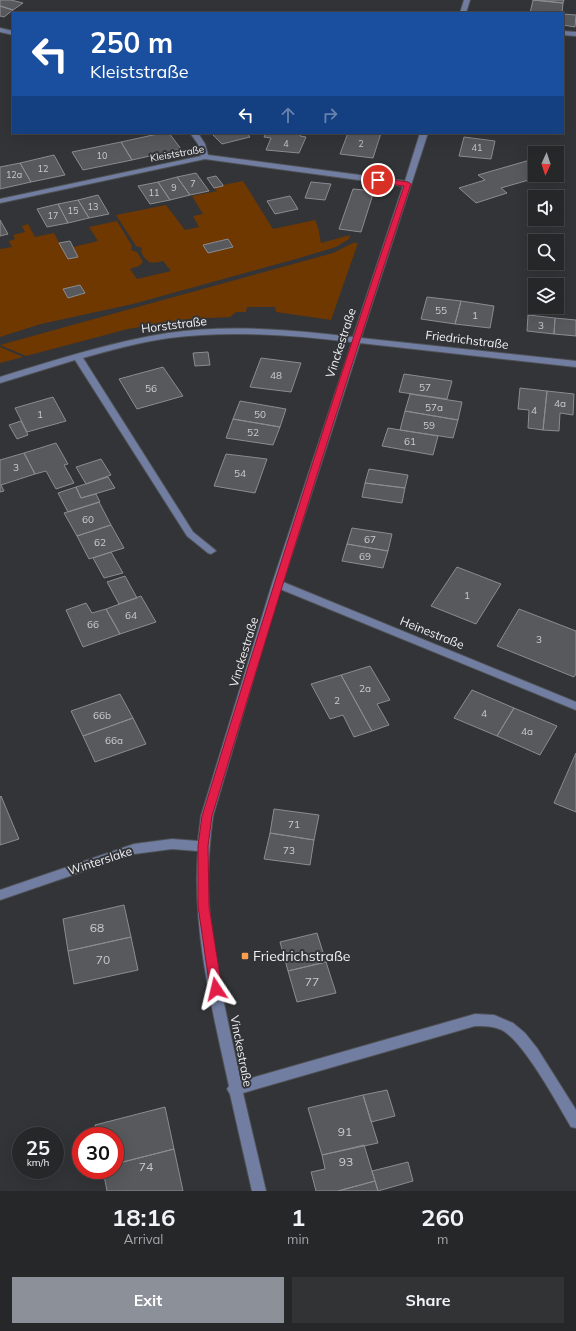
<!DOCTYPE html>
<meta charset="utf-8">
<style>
:root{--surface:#262729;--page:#323335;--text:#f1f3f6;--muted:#a4a5a8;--line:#424446;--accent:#8c9099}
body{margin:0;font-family:Mulish,sans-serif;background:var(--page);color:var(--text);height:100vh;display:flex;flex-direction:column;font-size:15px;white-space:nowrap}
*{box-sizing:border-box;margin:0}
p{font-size:13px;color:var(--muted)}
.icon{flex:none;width:22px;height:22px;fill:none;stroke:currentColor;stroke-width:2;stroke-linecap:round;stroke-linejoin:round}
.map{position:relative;height:1191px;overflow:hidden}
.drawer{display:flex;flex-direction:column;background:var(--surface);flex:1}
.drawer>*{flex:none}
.guide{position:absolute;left:12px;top:12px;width:552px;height:122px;border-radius:0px;box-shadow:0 4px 16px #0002,0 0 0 1px var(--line);background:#1a4fa0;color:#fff;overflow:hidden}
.needle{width:26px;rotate:183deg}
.tools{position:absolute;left:528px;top:146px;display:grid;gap:8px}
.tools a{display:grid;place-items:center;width:36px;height:36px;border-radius:0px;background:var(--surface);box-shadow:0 4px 16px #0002,0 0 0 1px var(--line);font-size:20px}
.speed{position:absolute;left:12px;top:1127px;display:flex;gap:8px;font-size:20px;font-weight:700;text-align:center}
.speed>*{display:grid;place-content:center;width:52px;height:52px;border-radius:50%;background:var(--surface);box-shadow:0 4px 16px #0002,0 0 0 1px var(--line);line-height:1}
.speed small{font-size:10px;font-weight:400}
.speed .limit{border:6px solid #d22;background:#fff;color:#111}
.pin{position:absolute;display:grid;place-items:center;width:34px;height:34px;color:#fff;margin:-17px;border:2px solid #fff;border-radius:50%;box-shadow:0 1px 4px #0007}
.me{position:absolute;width:44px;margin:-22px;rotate:350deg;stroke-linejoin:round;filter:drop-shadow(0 0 3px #0008)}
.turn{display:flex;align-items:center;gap:14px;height:84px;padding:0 12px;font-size:18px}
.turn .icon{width:52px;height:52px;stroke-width:2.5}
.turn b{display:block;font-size:28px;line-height:34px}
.lanes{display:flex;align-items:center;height:38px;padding:0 12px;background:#0003;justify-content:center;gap:20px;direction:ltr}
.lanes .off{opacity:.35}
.eta{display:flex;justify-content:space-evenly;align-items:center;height:68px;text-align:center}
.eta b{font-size:24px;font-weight:700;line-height:28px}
.cta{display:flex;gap:8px;margin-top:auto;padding:8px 12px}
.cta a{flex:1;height:46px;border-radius:0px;background:var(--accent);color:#fff;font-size:16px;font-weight:700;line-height:46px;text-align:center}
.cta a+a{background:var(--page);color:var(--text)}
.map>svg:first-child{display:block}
.green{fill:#6e3800}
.building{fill:#58595d;stroke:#8b8c91}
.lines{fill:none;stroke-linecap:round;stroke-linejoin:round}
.minor-casing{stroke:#505255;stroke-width:2}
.minor{fill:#717ea2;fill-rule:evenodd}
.route{fill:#e11d48;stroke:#92132f}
.poi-dot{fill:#fb9e50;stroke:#323437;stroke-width:1.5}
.labels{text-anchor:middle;stroke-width:4;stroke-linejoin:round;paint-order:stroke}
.far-number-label{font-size:9px;fill:#cacbce}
.far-street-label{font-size:10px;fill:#f0f1f4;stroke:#323437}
.number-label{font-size:10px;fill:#cacbce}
.street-label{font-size:12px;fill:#f0f1f4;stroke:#323437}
.near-number-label{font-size:12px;fill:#cacbce}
.near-poi-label{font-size:14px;fill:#f0f1f4;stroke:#323437;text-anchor:start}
</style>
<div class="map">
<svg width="576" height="1191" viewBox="0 0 576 1191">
<rect width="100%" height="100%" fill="#323437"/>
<!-- green -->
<path class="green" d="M243 181 273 229 315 220 318 227 321 243 350 235 349 239 336 247 296 259 133 304 41 324 0 337V249L12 247 9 241 15 239 13 235 25 232 22 226 28 224 35 237 54 233 68 259 78 257 73 247 98 241 89 227 117 221 132 246 131 250 137 252 143 262 139 266 130 269 137 279 171 271 163 261C150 264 148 264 141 252L142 248 136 246 116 215 166 205 185 230 199 227 193 216 203 214 192 196 217 191 214 188 223 186V185Z
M353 243H358L331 320 276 312 275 307H247L246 312H236L230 317 188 319 128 329 26 356 0 345 333 253Z
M0 347 23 357 0 363Z"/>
<!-- building -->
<path class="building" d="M0 0H11L23 3 13 10 0 6Z
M533 0 563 3 562 13H530Z
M533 0H564L563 3Z
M0 6 13 10 4 17 0 16Z
M563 14 576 15 575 27 563 25Z
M162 133H169L181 149 132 160 121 142Z
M220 133H247L250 137 222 144 213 135Z
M266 133H301L300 136 306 137 299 153 266 150 271 138 264 137Z
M348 133H381L373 158 340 154Z
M464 137 495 141 491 159 459 156Z
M121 142 132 160 83 170 72 152Z
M54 155 65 175 31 182 20 163Z
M530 160 535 164V175H546L501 188 507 193 476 203 459 188 485 180 478 175Z
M20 163 31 182 0 189V167Z
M196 173 209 191 190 195 177 177Z
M216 176 223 185V186L214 188 207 178Z
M177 177 190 195 170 200 158 182Z
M158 182 170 200 150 204 138 186Z
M311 182 331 184 325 200 305 198Z
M353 189 374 191 361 232 339 229Z
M98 195 109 214 89 218 78 200Z
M290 196 298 209 275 214 267 201Z
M78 200 89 218 68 223 58 204Z
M58 204 68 223 47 227 37 209Z
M0 220 8 234 0 236Z
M228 239 233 247 208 253 203 245Z
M70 241 78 257 68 259 59 243Z
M80 285 85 293 68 298 63 289Z
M427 297 461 301 455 324 421 319Z
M461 301 494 306 490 328 455 324Z
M528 315 555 318 554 334 527 331Z
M555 318 576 320V336L554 334Z
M208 352 210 365 195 366 193 353Z
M261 358 301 363 291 392 250 387Z
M163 367 183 396 137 409 119 379Z
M404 374 452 381 447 399 399 392Z
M520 388 547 391 543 430 528 428 529 410 518 409Z
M547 391 574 394 573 415 560 413 559 431 543 430Z
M410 394 462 402 458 420 405 411Z
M53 397 66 421 27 432 15 408Z
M240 401 286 409 280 427 233 419Z
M405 411 458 420 453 438 400 430Z
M233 419 280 427 273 445 226 438Z
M21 421 28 435 17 439 9 425Z
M388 428 438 436 433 455 382 446Z
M56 443 68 464 64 465 74 483 56 489 46 471 35 474 24 453Z
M24 453 35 474 1 485 4 491 0 492V460Z
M226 454 267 459 255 493 214 486Z
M101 459 111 475 86 484 76 467Z
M369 469 408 475 405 488 365 483Z
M108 477 115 488 81 498 76 487Z
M365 483 405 488 402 503 362 497Z
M76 487 81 498 96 494 100 502 68 512 58 493Z
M99 502 111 525 77 536 64 513Z
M111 525 124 548 89 559 77 536Z
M352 528 392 534 388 551 347 544Z
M347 544 388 551 383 568 342 561Z
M111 552 123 573 104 578 93 558Z
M457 567 501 584 476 624 431 606Z
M125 576 137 598 119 604 107 582Z
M141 596 156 622 120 634 106 609Z
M86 603 92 613 106 609 120 634 83 647 66 610Z
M519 609 576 631V674L574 677 497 646Z
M370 666 390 700 377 704 389 725 372 731 341 675Z
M341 675 372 731 354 737 343 715 330 719 311 684Z
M472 690 514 708 497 736 454 718Z
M120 694 133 718 83 736 71 711Z
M514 708 557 726 540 755 497 736Z
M133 718 146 744 95 762 83 736Z
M576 753V812L554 803Z
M1 796 19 839 0 845V797Z
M274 809 319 815 314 840 270 833Z
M270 833 314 840 310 865 264 859Z
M124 905 131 937 68 951 63 919Z
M317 933 326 962 288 971 280 942Z
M131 937 138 970 74 984 68 951Z
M326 962 336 993 297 1002 288 971Z
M387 1090 395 1116 371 1122 363 1095Z
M363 1095 378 1143 322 1155 308 1108Z
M165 1107 174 1149 115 1164V1136H97L95 1125Z
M364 1145 375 1181 338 1191H316L311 1172 325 1169 322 1155Z
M174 1149 183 1191H107L103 1170H115V1164Z
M408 1162 413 1181 378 1191 372 1171Z
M375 1181 378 1191H338Z"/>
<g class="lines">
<!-- minor casing -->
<g class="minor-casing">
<path id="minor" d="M464 0H470L466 13H460Z
M0 28 13 31V35L0 32Z
M563 31 576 32V36L563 35Z
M190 133H198L205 144 208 155 405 181 420 133H428L361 338 576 361V367L360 343 283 582 576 702V710L280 589 213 816C209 845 207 875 209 904 214 963 228 1023 241 1081L475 1014 494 1015 513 1023 525 1033 537 1048 576 1110V1128L571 1127C557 1103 524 1042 502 1030 493 1026 485 1026 475 1026L243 1093 266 1191H252L230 1094 227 1089 229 1086C212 1009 192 930 198 851L172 849 134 854 0 900V890L134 844 172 839 198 841 201 816 272 584 352 342C291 335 229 330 169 338 140 342 111 350 83 358L193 532 214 549 216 551 211 554 208 553 187 536 75 360 0 383V377C55 360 111 342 168 333 229 324 292 330 353 337L403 186 205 159 0 203V199L201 156 198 144Z"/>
</g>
<!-- minor -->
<use href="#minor" class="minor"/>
</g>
<!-- route -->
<path class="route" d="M378 178 408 182 411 184C341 394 276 605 212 816L208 846 209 906 222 989 220 993 216 994 212 993 210 989 198 906V846L202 816C267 605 333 395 404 186L375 182 374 180Z"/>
<!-- markers -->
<rect class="poi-dot" x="241" y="952" width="8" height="8" rx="2"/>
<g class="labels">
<!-- far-number labels -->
<g class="far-number-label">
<text x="286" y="147">4</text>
<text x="361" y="147">2</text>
<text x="477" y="151">41</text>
<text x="102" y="159">10</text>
<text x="43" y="172">12</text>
<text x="14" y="178">12a</text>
<text x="193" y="187">7</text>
<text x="174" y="191">9</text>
<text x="154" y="196">11</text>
<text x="93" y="210">13</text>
<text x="73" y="214">15</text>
<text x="53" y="219">17</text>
</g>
<!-- far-street labels -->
<g class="far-street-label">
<text transform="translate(177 153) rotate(-10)" y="4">Kleiststraße</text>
</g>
<!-- number labels -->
<g class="number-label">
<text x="441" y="314">55</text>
<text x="475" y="319">1</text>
<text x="541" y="329">3</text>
<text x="276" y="379">48</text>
<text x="425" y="391">57</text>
<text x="151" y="392">56</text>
<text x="560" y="407">4a</text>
<text x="434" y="411">57a</text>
<text x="534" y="414">4</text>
<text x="40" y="418">1</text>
<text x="260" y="418">50</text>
<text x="429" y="429">59</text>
<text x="253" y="436">52</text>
<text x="410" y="445">61</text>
<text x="16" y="471">3</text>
<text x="240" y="477">54</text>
<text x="88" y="523">60</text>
<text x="370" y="543">67</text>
<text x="100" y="546">62</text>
<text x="365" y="560">69</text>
<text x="467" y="599">1</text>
<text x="131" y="619">64</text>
<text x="93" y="628">66</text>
<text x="539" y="643">3</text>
<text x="365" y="692">2a</text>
<text x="337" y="704">2</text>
<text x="484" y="717">4</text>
<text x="102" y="719">66b</text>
<text x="527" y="735">4a</text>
<text x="114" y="744">66a</text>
<text x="294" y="828">71</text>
<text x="289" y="854">73</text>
</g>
<!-- street labels -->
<g class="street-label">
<text transform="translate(174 325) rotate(-7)" y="4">Horststraße</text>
<text transform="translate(467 340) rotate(7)" y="4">Friedrichstraße</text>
<text transform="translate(341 343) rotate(-72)" y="4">Vinckestraße</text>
<text transform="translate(432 633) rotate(22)" y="4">Heinestraße</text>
<text transform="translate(244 652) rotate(-73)" y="4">Vinckestraße</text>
<text transform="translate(100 861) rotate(-18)" y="4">Winterslake</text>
<text transform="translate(241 1051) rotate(79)" y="4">Vinckestraße</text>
</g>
<!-- near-number labels -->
<g class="near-number-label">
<text x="97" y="932">68</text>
<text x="103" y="964">70</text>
<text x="312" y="986">77</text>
<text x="345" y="1136">91</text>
<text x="346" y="1166">93</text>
<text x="146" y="1171">74</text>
</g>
<!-- near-poi labels -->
<g class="near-poi-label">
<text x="253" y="961">Friedrichstraße</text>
</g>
</g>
</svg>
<div class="tools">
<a><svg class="needle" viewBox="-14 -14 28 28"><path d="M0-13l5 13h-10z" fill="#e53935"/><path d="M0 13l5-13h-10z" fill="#a4a5a8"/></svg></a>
<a><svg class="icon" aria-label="sound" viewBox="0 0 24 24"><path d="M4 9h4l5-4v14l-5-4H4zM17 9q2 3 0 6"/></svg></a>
<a><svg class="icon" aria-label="search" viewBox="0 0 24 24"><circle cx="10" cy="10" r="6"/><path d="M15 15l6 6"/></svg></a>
<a><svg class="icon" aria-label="layers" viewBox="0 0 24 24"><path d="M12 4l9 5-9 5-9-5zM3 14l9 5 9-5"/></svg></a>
</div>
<div class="speed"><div>25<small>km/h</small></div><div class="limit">30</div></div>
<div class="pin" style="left:378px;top:180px;background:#d93025"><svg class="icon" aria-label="arrive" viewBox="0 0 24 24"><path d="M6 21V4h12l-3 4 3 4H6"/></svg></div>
<svg class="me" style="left:216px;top:989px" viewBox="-20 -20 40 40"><path d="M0-17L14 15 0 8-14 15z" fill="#e11d48" stroke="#fff" stroke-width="4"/></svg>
<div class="guide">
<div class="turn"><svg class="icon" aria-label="left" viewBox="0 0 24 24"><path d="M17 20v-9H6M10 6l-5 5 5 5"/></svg><div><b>250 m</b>Kleiststraße</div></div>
<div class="lanes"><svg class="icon" aria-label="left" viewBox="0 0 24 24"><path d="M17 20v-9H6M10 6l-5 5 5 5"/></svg><svg class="icon off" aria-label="ahead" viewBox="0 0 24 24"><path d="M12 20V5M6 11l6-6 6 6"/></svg><svg class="icon off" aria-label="right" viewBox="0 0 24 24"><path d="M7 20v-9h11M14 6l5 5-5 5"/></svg></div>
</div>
</div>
<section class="drawer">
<div class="eta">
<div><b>18:16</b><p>Arrival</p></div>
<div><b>1</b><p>min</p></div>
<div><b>260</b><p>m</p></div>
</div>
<div class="cta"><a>Exit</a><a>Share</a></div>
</section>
